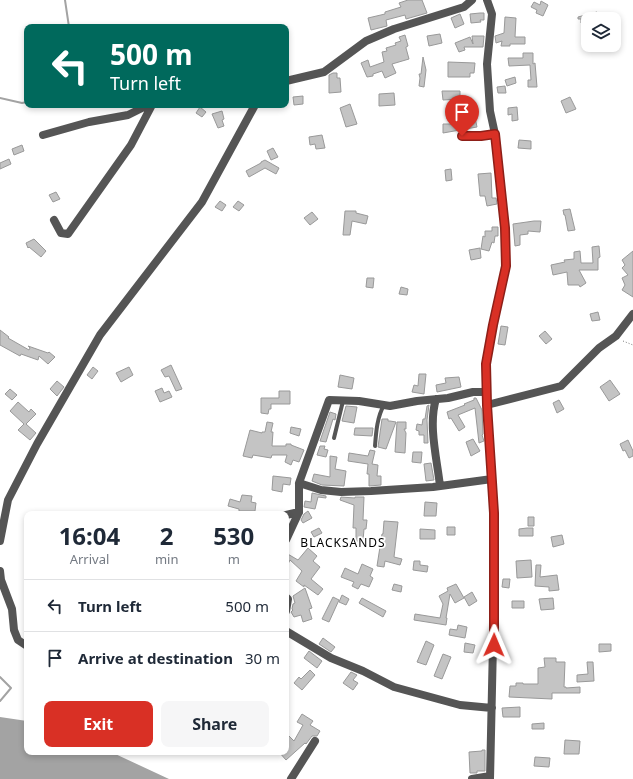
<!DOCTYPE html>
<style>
:root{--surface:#fff;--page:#f6f6f7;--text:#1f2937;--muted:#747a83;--line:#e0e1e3;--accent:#d93025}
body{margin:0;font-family:"Noto Sans",sans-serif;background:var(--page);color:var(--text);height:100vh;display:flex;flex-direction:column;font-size:15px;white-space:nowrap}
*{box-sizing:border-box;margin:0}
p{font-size:13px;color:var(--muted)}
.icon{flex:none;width:22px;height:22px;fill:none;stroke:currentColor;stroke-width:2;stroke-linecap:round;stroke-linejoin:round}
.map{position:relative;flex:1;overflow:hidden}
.panel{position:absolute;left:24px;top:511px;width:265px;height:244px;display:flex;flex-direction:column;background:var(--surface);border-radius:8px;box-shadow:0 2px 6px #0003}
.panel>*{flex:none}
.guide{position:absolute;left:24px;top:24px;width:265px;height:84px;border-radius:8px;box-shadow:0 2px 6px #0003;background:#00695c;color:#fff;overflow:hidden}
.controls{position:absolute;left:581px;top:12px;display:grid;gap:8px}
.controls a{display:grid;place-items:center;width:40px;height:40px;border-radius:8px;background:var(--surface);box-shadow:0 2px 6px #0003;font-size:20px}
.pin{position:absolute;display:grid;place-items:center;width:34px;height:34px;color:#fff;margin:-41px -17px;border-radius:50% 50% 50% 0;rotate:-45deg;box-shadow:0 0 4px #0007}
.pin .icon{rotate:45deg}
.me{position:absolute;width:44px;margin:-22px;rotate:1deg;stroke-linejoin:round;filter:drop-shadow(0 0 3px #0008)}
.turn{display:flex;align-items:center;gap:14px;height:84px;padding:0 20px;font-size:18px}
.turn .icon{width:52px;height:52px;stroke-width:2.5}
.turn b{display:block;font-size:28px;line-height:34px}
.eta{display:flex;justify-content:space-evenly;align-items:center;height:68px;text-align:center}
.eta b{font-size:24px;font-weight:700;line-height:28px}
.button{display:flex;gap:8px;margin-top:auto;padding:8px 20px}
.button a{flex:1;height:46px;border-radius:8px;background:var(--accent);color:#fff;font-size:16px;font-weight:700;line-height:46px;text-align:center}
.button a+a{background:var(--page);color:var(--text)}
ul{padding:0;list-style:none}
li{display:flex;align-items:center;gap:12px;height:52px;padding:0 20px;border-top:1px solid var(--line)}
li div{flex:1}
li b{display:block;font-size:15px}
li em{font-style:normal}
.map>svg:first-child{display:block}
.water{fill:#a3a3a3}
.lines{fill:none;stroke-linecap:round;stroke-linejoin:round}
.stream{stroke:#a3a3a3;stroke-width:2}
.building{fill:#c4c4c4;stroke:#999}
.path{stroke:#777;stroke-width:1;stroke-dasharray:1 2;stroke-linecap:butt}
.lane{stroke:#555;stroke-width:4}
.street{stroke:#555;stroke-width:8}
.route-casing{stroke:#8d1f18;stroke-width:10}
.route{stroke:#d93025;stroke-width:7}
.labels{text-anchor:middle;stroke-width:3.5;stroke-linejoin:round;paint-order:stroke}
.neighbourhood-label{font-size:12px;letter-spacing:1px;fill:#000;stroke:#fff}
</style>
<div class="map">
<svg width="633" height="779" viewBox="0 0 633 779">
<rect width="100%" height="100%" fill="#fff"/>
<!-- water -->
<path class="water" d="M0 717 27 721V752H111L169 779H0Z"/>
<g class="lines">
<!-- stream -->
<path class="stream" d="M65 0 69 27
M0 98 22 103 27 102
M0 677 11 688 0 701"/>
</g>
<!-- building -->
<path class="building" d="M408 0H422L427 13 406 19 405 15 386 20 387 26 371 30 368 18 385 14V12L401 7 399 3Z
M541 1 548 5 543 16 536 13 537 10 531 7 534 2 540 5Z
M597 12 598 19H588V22L581 23V19H578V17Z
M480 13H484V20H480L481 22 471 23 470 14Z
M460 14 464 24 455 28 451 18Z
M505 17 516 18 515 37H525V44H510V46H501L502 41 496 43 495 36 504 33Z
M440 34 442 43 429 46 427 36Z
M405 35 408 46 406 47V48L409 59 392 64 396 73 385 78 382 71 373 74V76L367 77 361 63 368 60 370 67 384 62 382 52 387 51 386 48 396 45 395 43 401 41 399 37Z
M472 36H484L483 47H464L465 50 459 52 455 43 470 37 473 44Z
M523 53H533V64L535 63 537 87H528V80H531L530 65 509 66 508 58H523Z
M423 57 426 70 424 87 419 86 420 78 419 74H421Z
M448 62 475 63 474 73H470V77H448Z
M333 73H337V78H340L341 92 329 93V75Z
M515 77 516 83 507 86 505 80Z
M505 86 506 93H498L497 87Z
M442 91H460V99L443 100Z
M394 93 395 105 379 106V94Z
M303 96V104L294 105 293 97Z
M570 97 576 109 566 113 561 101Z
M472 103 477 127 443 133V124H457L456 118 467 117 464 105Z
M350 104 357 124 346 127 340 108Z
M200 107 206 112 202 117 196 113Z
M517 107 518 120 512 121V114L508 115V108Z
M222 111 224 119 222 120 224 126 218 128 212 114Z
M322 135 325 148 316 149 315 144 310 145 309 137Z
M519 140 531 141V149L518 148Z
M22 145 24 151 14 155 12 149Z
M273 148 278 157 271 160 267 151Z
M9 159 11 164 0 169V163Z
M265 160 279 168 276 174 265 168 249 177 246 171 261 163V162Z
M451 169 452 180 446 181 445 170Z
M491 173 492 198H496L497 204 487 206 485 196H480L478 174Z
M56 192 60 199 53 202 49 195Z
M220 201 226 205 222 211 215 207Z
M238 201 244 205 239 211 233 207Z
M570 209 575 230 568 231 565 215H564L563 210Z
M345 211H356V213L368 216 366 224 352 221 350 235H343Z
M312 212 318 219 310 225 304 218Z
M534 221H541L540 232 528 231V234L520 235V245L515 246 513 224Z
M492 227H498V236H495L494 243 492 242 489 251 481 249 483 236 485 237V231H492Z
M34 239 46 251 41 257 29 247 28 248 26 243Z
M599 246 600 257 598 258V270H579L586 283 580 287 579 285H568L567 272 553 275 551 265 565 262 564 260 574 259V252L580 251 581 263H593L592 247Z
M480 248 481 258 471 260 469 250Z
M633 251V297L622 290 625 285 622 278 628 275 622 268 625 265 622 260Z
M367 278H374L373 288 366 287Z
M401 287 408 289 407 295 399 294Z
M598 312 600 320 592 321 590 314Z
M501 326 508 327 505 345 498 344Z
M0 330 9 337 8 338 29 350 30 348 28 346 48 353 49 352 55 357 48 364 39 356 38 360 21 354 20 356 0 345Z
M545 331 552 339 546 344 539 336Z
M171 365 182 389 176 391 169 376 165 377 161 370Z
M93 367 98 371 92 379 87 375Z
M129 367 133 375 121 382 116 373Z
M419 374H426L424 394 412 392 414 385 418 386Z
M340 375 354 378 352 389 338 387Z
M459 377 461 387 437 392 436 385 446 383 445 378Z
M610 380 620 394 609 401 600 387Z
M57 381 64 387 57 396 50 389Z
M162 388 164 393 169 391 172 397 160 402 155 391Z
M10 389 17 395 12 400 5 394Z
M279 391H290V404H271V409H269L268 414 261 413V398H279Z
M474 398H476L482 410 483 434 482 435 484 441 479 443 475 408 458 415 465 427 459 431 451 418 449 419 447 412 465 405 464 404 474 400Z
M559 400 564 409 557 413 553 403Z
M18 402 29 412 31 409 36 414 26 424 36 433 30 440 18 430 24 424 10 411Z
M429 405 427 420 428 443H424V435H419V431L416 430 417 424 422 425 423 419H425L427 406Z
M346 406 357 407 354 423 342 421Z
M330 412 336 414 335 420 333 419 326 442 320 441Z
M382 419H388V421H390L396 422 386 449 378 447Z
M267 422 273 423 271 432H273L272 446H286V444H291V445L304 450 299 462 293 460 291 465 285 462 287 455H272L271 458 253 455 252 458 243 456 250 430 262 433V432H265Z
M397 422H406V429H404L406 433 405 453 395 452Z
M291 427 301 429 299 436 290 433Z
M355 428H373L372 436 354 435Z
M473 439 480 451 471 456 466 442Z
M628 440 633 451V456L629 458 625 450 623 451 620 444Z
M320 446H325L324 449 328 450 326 457 317 455Z
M370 450 375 451 372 464 378 465 377 476H381V485L369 486V474H367L368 464 348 461 349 453 368 456Z
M413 452H422L421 463 412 462Z
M330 456 337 457 335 469 346 471 344 486 322 485 312 481 314 474 330 477Z
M431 463 434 480 426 481 424 464Z
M273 476 291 478 290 485 283 484 282 492 272 490Z
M312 493 326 496V498L318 497 315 509 304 507 305 501 311 502Z
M242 495 252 496 251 502 256 503 255 511H239V509L228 506 230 499 240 502Z
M341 497 355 498V497H364L363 520H367L366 529H364L363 541H356V528H353L354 505 340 500Z
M425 502 437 503 436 516H424Z
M308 511 312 518 303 523 301 520 304 514Z
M528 517H534V526H528Z
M384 521 398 522 394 557 402 559 400 565 385 561 384 567 377 566 382 534H383Z
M447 527H455V535H447Z
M319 528 322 533 314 537 311 532Z
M527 528H533V536H519V529Z
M420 529 435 530V539H420Z
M562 535 564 544 553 547 551 537Z
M308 548 317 556 313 561 320 567 311 579 323 589 318 595 304 585V587L296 581 302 571 290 560 286 568V553L298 560Z
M531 560 532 577 517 578 516 561Z
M414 561H420V565L428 566 427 572 413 570Z
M362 564 373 569 370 576 373 578 369 587 361 584 358 589 352 586 354 582 341 577 345 568 358 574Z
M536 565H541L540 577 557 575 559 590 549 591V587L535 586Z
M503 579H510L509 588 502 587Z
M394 584 402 586 401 592 392 590Z
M456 584 464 598 455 603 450 594 446 618H447L446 625 414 620 415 614 440 618 443 604 439 596 448 591 447 588Z
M305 588 312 608 309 609 312 619 303 622 301 615 294 617 291 612 293 610 292 609 293 604 295 603 293 596Z
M472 592 477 601 469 606 464 597Z
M342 595 349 599 346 605 339 602Z
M333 597 339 600 329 622 322 619Z
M362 598 386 611 383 617 359 603Z
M553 598 554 609 541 610 539 599Z
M512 601H524V608H512Z
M458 625 467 627 465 638 449 635 450 629 457 630Z
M323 638 335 647 331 652 319 644Z
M426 641 434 645 426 665 417 662Z
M465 643 475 645 473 653 464 652Z
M599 644H611V651L599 652Z
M309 651 322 661 317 668 304 658Z
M443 654 451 657 442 679 434 676Z
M544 658H556V662H565L564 687H566V688L580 687V693H552V699L509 697 510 686H516V683H523V684H538V668L545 667Z
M587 662H593L594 681 577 682V675L588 674Z
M310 670 315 675 302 690 294 683 299 677 301 679Z
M351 672 357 675 353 680 358 683 353 690 343 683Z
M520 707V717H503L502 708Z
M302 714 313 721 310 725 320 731 317 736H312L306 744 305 743 286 760 279 752H286V733L294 741 303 725 297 722Z
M544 723V729H532V724Z
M565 740 580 741 579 754H564Z
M482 750H485V771H477V773H470L469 752 482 751Z
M535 757 550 758 549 767 534 766Z"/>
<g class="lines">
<!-- path -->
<path class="path" d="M623 341 633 345"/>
<!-- lane -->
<path class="lane" d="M334 438 343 401
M375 446C376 433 377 417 384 405"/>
<!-- street -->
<path class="street" d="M487 0 492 14 487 64 490 111 495 134 505 228 506 266 493 325 486 364 487 405 494 513V598L490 779
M286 81 324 72 366 41 394 29 464 7 472 0
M43 135 89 122 128 115 148 105
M462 136H481L495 134
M54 220 61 233 68 234 131 145 152 105
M436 399C428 425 437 459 440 486
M487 405 561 386 599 348 616 336 633 314
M299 483 321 490 341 492 371 491 433 487 492 479
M286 515 299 512
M286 540 299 512V483L329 400 359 401 390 406 417 401 448 398 473 392H486
M0 541 8 500 37 444 100 335 202 202 255 105
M0 571 1 580 12 609 14 630 18 640 27 646
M286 597 288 599 286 611
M286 631 331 658 363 671 394 687 460 705 492 708
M291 779 315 741
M472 779 490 776"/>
</g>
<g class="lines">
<!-- route casing -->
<g class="route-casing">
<path id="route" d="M462 136H481L495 134 505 228 506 266 493 325 486 364 487 405 494 513V645"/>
</g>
<!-- route -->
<use href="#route" class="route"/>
</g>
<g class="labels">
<!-- neighbourhood labels -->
<g class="neighbourhood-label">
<text x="343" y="547">BLACKSANDS</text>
</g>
</g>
</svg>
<div class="controls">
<a><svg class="icon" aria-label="layers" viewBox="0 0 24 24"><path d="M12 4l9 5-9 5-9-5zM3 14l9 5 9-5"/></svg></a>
</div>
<div class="pin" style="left:462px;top:136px;background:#d93025"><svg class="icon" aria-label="arrive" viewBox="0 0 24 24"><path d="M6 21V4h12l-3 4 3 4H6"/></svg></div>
<svg class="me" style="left:494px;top:645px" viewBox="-20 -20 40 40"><path d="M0-17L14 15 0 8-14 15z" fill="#d93025" stroke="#fff" stroke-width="4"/></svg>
<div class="guide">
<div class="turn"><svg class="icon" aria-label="left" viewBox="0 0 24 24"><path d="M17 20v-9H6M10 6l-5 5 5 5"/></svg><div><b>500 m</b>Turn left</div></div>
</div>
<section class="panel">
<div class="eta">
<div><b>16:04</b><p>Arrival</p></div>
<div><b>2</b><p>min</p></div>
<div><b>530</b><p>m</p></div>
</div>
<ul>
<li><svg class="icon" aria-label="left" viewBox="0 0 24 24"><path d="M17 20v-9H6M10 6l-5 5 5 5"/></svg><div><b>Turn left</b></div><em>500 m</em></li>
<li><svg class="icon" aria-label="arrive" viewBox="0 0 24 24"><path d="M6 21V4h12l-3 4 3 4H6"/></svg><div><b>Arrive at destination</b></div><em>30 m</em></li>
</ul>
<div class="button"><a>Exit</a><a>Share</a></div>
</section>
</div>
